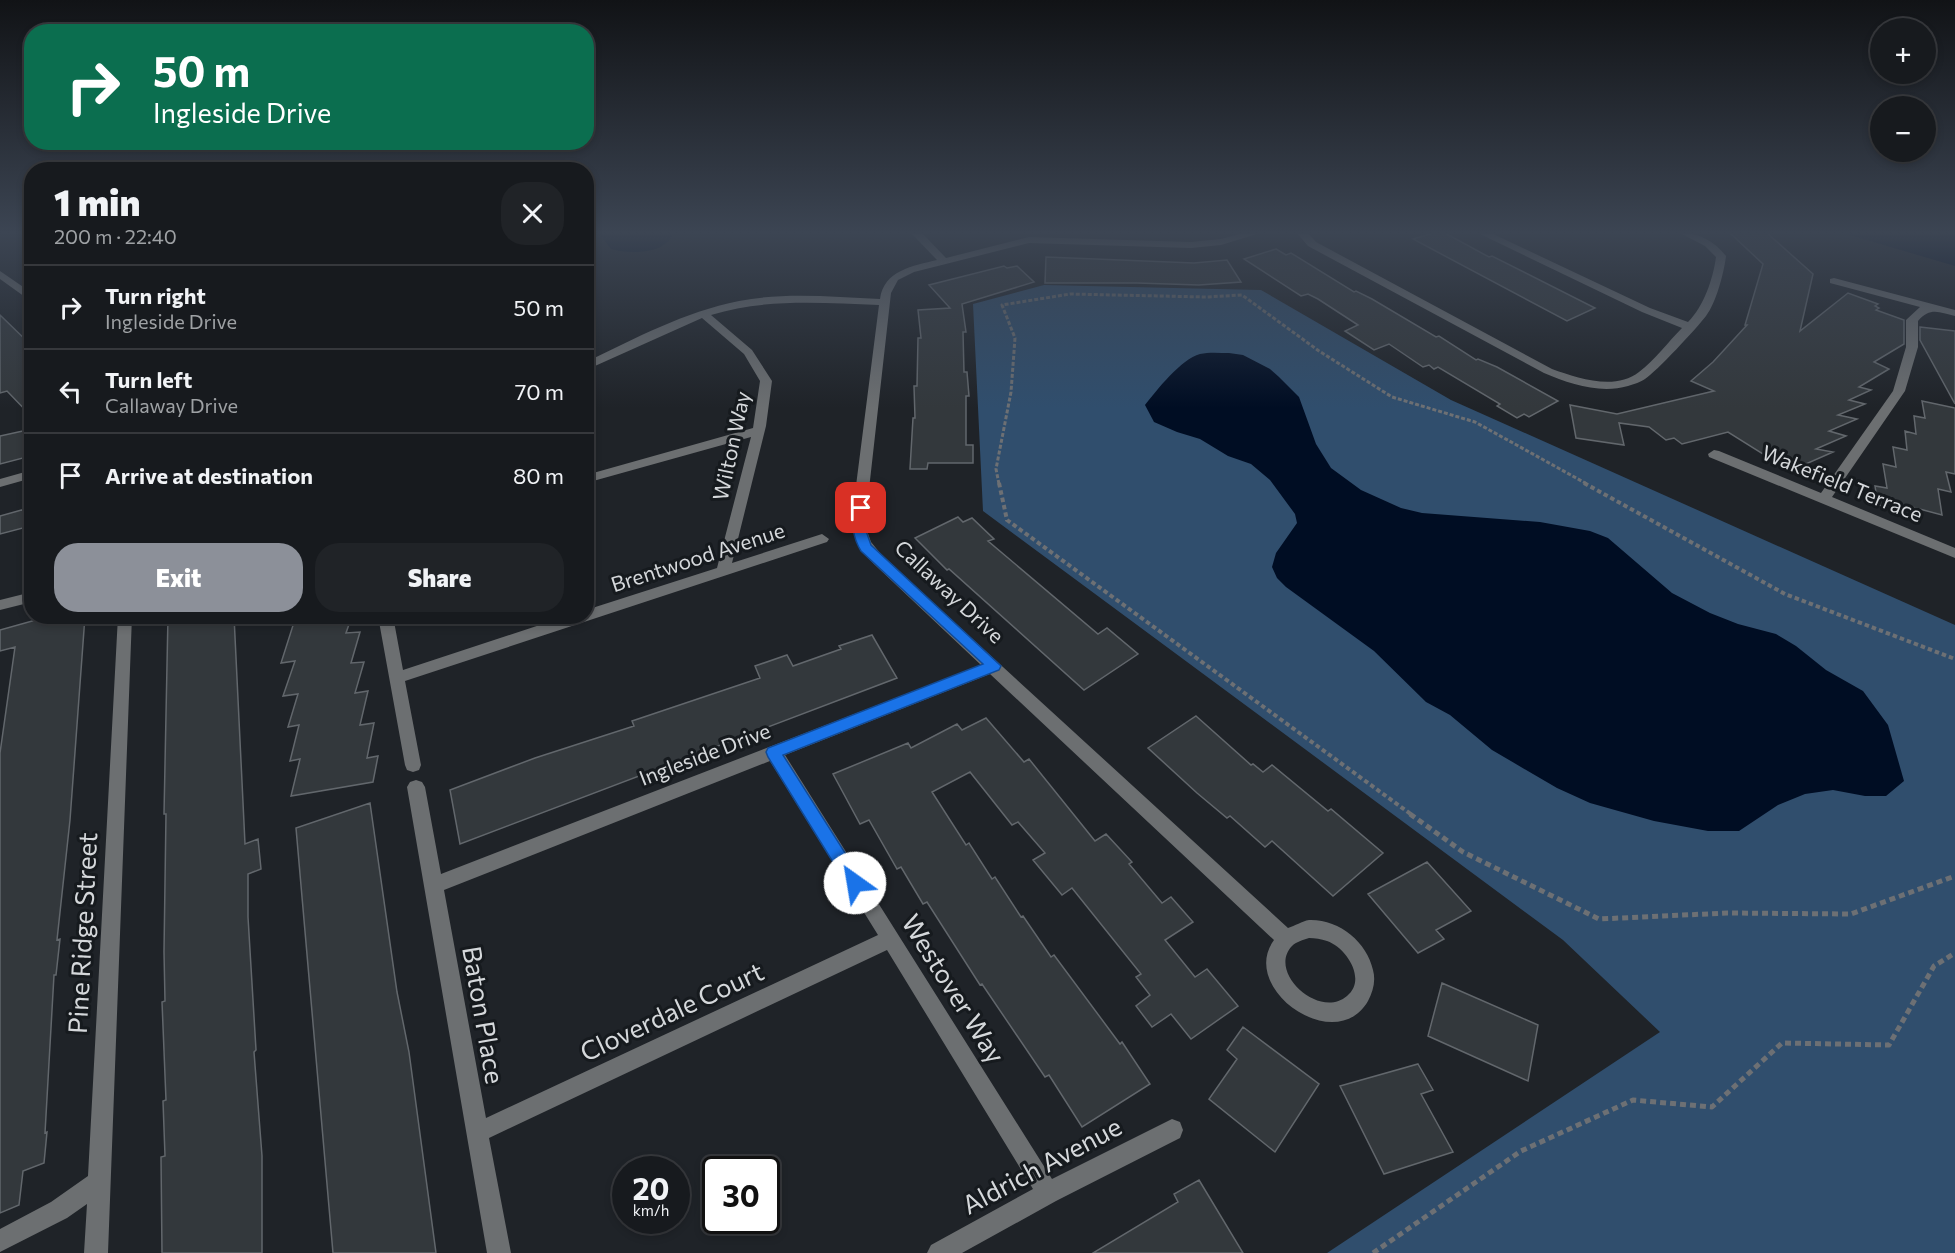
<!DOCTYPE html>
<meta charset="utf-8">
<style>
:root{--surface:#171a1e;--page:#202327;--text:#f1f3f6;--muted:#9ea1a4;--line:#36383c;--accent:#8c9099}
body{margin:0;font-family:Commissioner,sans-serif;background:var(--page);color:var(--text);height:100vh;display:flex;flex-direction:column;font-size:22px;white-space:nowrap}
*{box-sizing:border-box;margin:0}
p{font-size:20px;color:var(--muted)}
.icon{flex:none;width:33px;height:33px;fill:none;stroke:currentColor;stroke-width:2;stroke-linecap:round;stroke-linejoin:round}
.map{position:relative;flex:1;overflow:hidden}
.details{position:absolute;left:24px;top:162px;width:570px;height:462px;display:flex;flex-direction:column;background:var(--surface);border-radius:24px;box-shadow:0 3px 9px #0003,0 0 0 2px var(--line)}
.details>*{flex:none}
.guide{position:absolute;left:24px;top:24px;width:570px;height:126px;border-radius:24px;box-shadow:0 3px 9px #0003,0 0 0 2px var(--line);background:#0b6e4f;color:#fff;overflow:hidden}
.fabs{position:absolute;left:1870px;top:18px;display:grid;gap:12px}
.fabs a{display:grid;place-items:center;width:66px;height:66px;border-radius:50%;background:var(--surface);box-shadow:0 3px 9px #0003,0 0 0 2px var(--line);font-size:30px}
.speed{position:absolute;left:612px;top:1156px;display:flex;gap:12px;font-size:30px;font-weight:700;text-align:center}
.speed>*{display:grid;place-content:center;width:78px;height:78px;border-radius:50%;background:var(--surface);box-shadow:0 3px 9px #0003,0 0 0 2px var(--line);line-height:1}
.speed small{font-size:15px;font-weight:400}
.speed .limit{border:3px solid #111;border-radius:9px;background:#fff;color:#111}
.pin{position:absolute;display:grid;place-items:center;width:51px;height:51px;color:#fff;margin:-26px;border-radius:12px;box-shadow:0 3px 9px #0006}
.me{position:absolute;width:66px;margin:-33px;rotate:328deg;stroke-linejoin:round;filter:drop-shadow(0 0 4px #0008)}
.turn{display:flex;align-items:center;gap:21px;height:126px;padding:0 30px;font-size:27px}
.turn .icon{width:78px;height:78px;stroke-width:2.5}
.turn b{display:block;font-size:42px;line-height:51px}
.round{display:grid;place-items:center;flex:none;width:63px;height:63px;border-radius:24px;background:var(--page)}
.headline{display:flex;align-items:center;justify-content:space-between;height:102px;padding:0 30px}
h1{font-size:36px;font-weight:800;line-height:45px}
.button{display:flex;gap:12px;margin-top:auto;padding:12px 30px}
.button a{flex:1;height:69px;border-radius:24px;background:var(--accent);color:#fff;font-size:24px;font-weight:800;line-height:69px;text-align:center}
.button a+a{background:var(--page);color:var(--text)}
ul{padding:0;list-style:none}
li{display:flex;align-items:center;gap:18px;height:84px;padding:0 30px;border-top:2px solid var(--line)}
li div{flex:1}
li b{display:block;font-size:22px}
li em{font-style:normal}
.map>svg:first-child{display:block}
.green{fill:#304e6d}
.water{fill:#000d23}
.building{fill:#33383c;stroke:#62676c;stroke-width:1.5}
.lines{fill:none;stroke-linecap:round;stroke-linejoin:round}
.path-far2{stroke:#6d7074;stroke-width:3;stroke-dasharray:4 2;stroke-linecap:butt}
.path-far1{stroke:#6d7074;stroke-width:4;stroke-dasharray:4.5 3;stroke-linecap:butt}
.path{stroke:#6d7074;stroke-width:5;stroke-dasharray:6 4;stroke-linecap:butt}
.minor{fill:#6c6f71;fill-rule:evenodd}
.route{fill:#1a73e8;stroke:#114b97;stroke-width:1.5}
.labels{text-anchor:middle;stroke-width:6;stroke-linejoin:round;paint-order:stroke}
.street-label{font-size:21px;fill:#d5d8db;stroke:#161a1e}
.near-street-label{font-size:26px;fill:#d5d8db;stroke:#161a1e}
</style>
<div class="map">
<svg width="1955" height="1253" viewBox="0 0 1955 1253">
<rect width="100%" height="100%" fill="#1f2328"/>
<!-- green -->
<path class="green" d="M1044 285 1261 290 1451 400 1955 625V1253H1327L1660 1032 1563 940 983 511 973 304Z"/>
<!-- water -->
<path class="water" d="M599 233H673C666 255 629 254 611 249Z
M1843 233H1955V266Z
M1229 353 1243 355 1270 369 1279 377 1299 397 1316 444 1331 468 1361 490 1401 508 1422 513 1540 522 1590 531 1608 538 1672 593 1710 613 1738 624 1776 634 1796 646 1826 670 1863 691 1888 725 1904 781 1886 796H1865L1833 790 1805 794 1778 805 1739 831H1708L1654 821 1590 803 1557 788 1492 750 1450 715 1426 702 1374 651 1286 587 1277 578 1272 567 1276 553 1297 523 1295 514 1270 480 1251 464 1228 456 1200 439 1177 432 1154 422 1145 405C1157 390 1181 359 1200 354 1209 352 1219 353 1229 353Z"/>
<!-- building -->
<path class="building" d="M1433 233H1445L1489 257 1492 256 1595 308 1567 321 1413 239Z
M1730 233H1767L1813 274 1800 331 1848 293 1878 304 1875 306 1879 308 1876 310 1904 320V344L1874 362 1889 369 1859 387 1871 390 1849 400 1865 404 1838 415 1857 419 1829 431 1846 436 1816 449 1833 452 1790 471 1728 432 1682 444 1674 438 1666 440 1649 427 1619 423 1624 445 1576 438 1570 405 1617 414 1714 391 1691 381 1713 362 1747 325H1745L1763 264Z
M1276 249 1286 255 1291 253 1354 292 1356 291 1372 299 1436 337 1439 336 1476 360 1478 359 1497 367 1558 401 1529 417 1524 414 1517 418 1497 406 1500 404 1438 367 1434 369 1429 365 1423 367 1389 344 1374 350 1345 331 1358 325 1318 299 1308 294 1301 296 1244 259Z
M1046 257 1194 263 1227 260 1241 282 1199 285 1137 283H1045Z
M1004 266 1007 268 1017 266 1034 282 962 304 966 332H963L964 372H967L969 396H966V445H973V463H928L927 469H910L913 418H915L914 386H917L918 338H921L918 310 950 308 929 285Z
M0 315 32 346V417L7 391 0 393Z
M1920 327 1955 331V404L1920 340Z
M1922 401 1955 408V474L1946 472 1951 492 1938 489 1942 515 1897 503 1898 510 1878 505 1875 486 1887 488 1883 464 1896 467 1893 447 1907 450 1905 431 1916 434 1914 416 1925 418Z
M32 429 27 457 0 464V436Z
M25 509 23 528 0 534V516Z
M958 517 963 522 972 518 994 539 988 541 1098 634 1107 628 1138 654 1084 690 949 569 947 570 915 538Z
M50 616H85L70 820 57 940 60 939 56 975H54L45 1133 47 1132 44 1163 23 1171 19 1205 0 1213V753L15 647 0 651V630Z
M168 616H234L245 844 258 839 261 869 248 874V917L256 1050 254 1052 262 1156V1253H162L161 1157 165 1156 163 1101 166 1100 162 1002 165 1001 164 952 166 814H164Z
M296 616H352L346 633 360 632 351 663 364 662 355 693 368 691 360 725 374 723 367 758 378 756 373 782 291 796 300 759 290 761 299 725 288 727 298 694 283 696 295 661 281 663Z
M872 635 897 678 460 844 450 790 535 758 634 726 632 721 760 678 755 666 787 655 793 666 841 649 839 646Z
M1196 716 1251 765 1253 764 1263 772 1272 765 1328 811 1331 809 1383 853 1333 896 1272 841 1265 847 1230 816 1227 818 1197 793 1148 748Z
M986 718 1024 762 1029 759 1095 841 1106 834 1132 862 1129 864 1162 903 1171 897 1193 922 1165 940 1195 977 1207 969 1238 1006 1191 1039 1171 1014 1152 1027 1136 1006 1150 995 1136 977 1141 974 1072 888 1062 895 1033 860 1045 853 1018 822 1012 825 970 772 932 792 966 845 969 843 992 879 995 877 1021 917 1023 916 1051 957 1054 955 1120 1044 1122 1042 1150 1084 1082 1127 1049 1075 1045 1077 982 984 980 985 927 902 923 904 901 867 897 869 869 820 860 824 833 774 908 743 911 748 957 724 962 730Z
M370 803 397 992 409 1052 436 1253H333L296 828Z
M1427 862 1471 911 1436 930 1444 939 1418 953 1368 894Z
M1442 983 1538 1025 1528 1081 1428 1036Z
M1243 1027 1319 1084 1275 1152 1209 1099 1237 1059 1227 1050Z
M1418 1064 1433 1090 1421 1094 1453 1152 1384 1174 1340 1086Z
M1199 1180 1243 1253H1093L1178 1202 1174 1194Z"/>
<g class="lines">
<!-- path-far2 -->
<path class="path-far2" d="M999 484 996 469 1011 392 1015 338 1002 305 1070 294 1206 297 1242 295 1319 351 1392 397 1475 422 1587 484"/>
<!-- path-far1 -->
<path class="path-far1" d="M999 483 1007 520 1412 815
M1584 483 1785 594 1955 659"/>
<!-- path -->
<path class="path" d="M1410 814 1463 852 1599 919 1727 913 1851 914 1955 876
M1373 1253 1521 1151 1633 1100 1712 1107 1782 1043 1889 1045 1934 966 1955 953"/>
<!-- minor -->
<path class="minor" d="M911 233H922L946 258 1029 237 1191 242 1221 239 1243 233H1260L1221 245 1191 248 1029 243 914 272 898 280 891 293 865 525 871 542 884 558 1288 928C1295 926 1302 921 1309 920 1339 919 1367 942 1373 970 1376 981 1373 991 1368 1001 1336 1057 1238 989 1274 940L990 674 785 755 1052 1179 1172 1119 1180 1122 1183 1130 1180 1138 1056 1201 962 1253H927L931 1245 1033 1189 887 950 489 1138 511 1253H487L407 787 410 782 416 780 422 782 425 787 441 874 981 665 874 564C863 553 855 541 851 525L879 305C823 303 766 298 711 315L752 350 772 381 766 426 732 563 822 534 829 539 827 542 405 681 421 765 419 770 413 772 407 770 405 765 378 616H393L403 670 567 616H586V610L717 568 751 437 586 483V475L753 428 760 381 744 354 702 318 586 370V362C636 338 684 312 739 301 785 292 833 297 880 299 884 270 913 266 937 260ZM770 761 878 935 486 1118 444 890ZM1309 938C1315 938 1321 939 1327 941 1347 948 1367 980 1347 996 1319 1020 1267 972 1292 946 1296 942 1303 940 1309 938Z
M1297 233H1308L1316 242 1552 369C1577 378 1615 391 1639 372 1655 360 1668 342 1682 328L1642 312 1478 233H1491L1650 308 1688 322C1704 306 1713 279 1716 257L1705 246 1680 233C1700 233 1714 241 1726 256 1724 273 1716 303 1706 316 1697 328 1656 372 1645 379 1641 382 1634 384 1628 386 1600 394 1570 384 1544 373L1308 246Z
M0 271 32 293V302L0 279Z
M1834 278 1955 310V316C1939 312 1930 307 1918 321V347L1905 391 1832 497 1955 548V558L1709 457 1708 454 1714 450 1719 451 1821 493 1893 391 1906 347V320L1920 307 1830 283V279Z
M32 470V478L0 487V479Z
M32 592V602L0 610V600Z
M118 616H132L108 1253H84L87 1204 67 1218 0 1252V1229L51 1202 88 1176Z"/>
</g>
<!-- sky -->
<linearGradient id="sky" x2="0" y2="1"><stop stop-color="#111316"/><stop offset="0.57" stop-color="#3c4553"/><stop offset="1" stop-color="#3c4553" stop-opacity="0"/></linearGradient>
<rect width="1955" height="408" fill="url(#sky)"/>
<!-- route -->
<path class="route" d="M861 504 867 508 864 525 871 545 1001 666 999 670 783 755 861 878 864 883 861 888 855 890 849 888 768 757 766 752 768 748 983 664 861 551C852 536 852 525 854 508Z"/>
<g class="labels">
<!-- street labels -->
<g class="street-label">
<text transform="translate(732 446) rotate(-78)" y="7">Wilton Way</text>
<text transform="translate(1842 484) rotate(22)" y="7">Wakefield Terrace</text>
<text transform="translate(698 558) rotate(-18)" y="7">Brentwood Avenue</text>
<text transform="translate(949 592) rotate(43)" y="7">Callaway Drive</text>
<text transform="translate(705 755) rotate(-21)" y="7">Ingleside Drive</text>
</g>
<!-- near-street labels -->
<g class="near-street-label">
<text transform="translate(83 933) rotate(-87)" y="9">Pine Ridge Street</text>
<text transform="translate(953 989) rotate(58)" y="9">Westover Way</text>
<text transform="translate(672 1012) rotate(-25)" y="9">Cloverdale Court</text>
<text transform="translate(483 1015) rotate(80)" y="9">Baton Place</text>
<text transform="translate(1042 1166) rotate(-28)" y="9">Aldrich Avenue</text>
</g>
</g>
</svg>
<div class="fabs">
<a>+</a>
<a>−</a>
</div>
<div class="speed"><div>20<small>km/h</small></div><div class="limit">30</div></div>
<div class="pin" style="left:861px;top:508px;background:#d93025"><svg class="icon" aria-label="arrive" viewBox="0 0 24 24"><path d="M6 21V4h12l-3 4 3 4H6"/></svg></div>
<svg class="me" style="left:855px;top:883px" viewBox="-20 -20 40 40"><circle r="19" fill="#fff"/><path d="M0-13L10 11 0 6-10 11z" fill="#1a73e8"/></svg>
<div class="guide">
<div class="turn"><svg class="icon" aria-label="right" viewBox="0 0 24 24"><path d="M7 20v-9h11M14 6l5 5-5 5"/></svg><div><b>50 m</b>Ingleside Drive</div></div>
</div>
<section class="details">
<div class="headline"><div><h1>1 min</h1><p>200 m · 22:40</p></div><a class="round"><svg class="icon" aria-label="close" viewBox="0 0 24 24"><path d="M6 6l12 12M18 6L6 18"/></svg></a></div>
<ul>
<li><svg class="icon" aria-label="right" viewBox="0 0 24 24"><path d="M7 20v-9h11M14 6l5 5-5 5"/></svg><div><b>Turn right</b><p>Ingleside Drive</p></div><em>50 m</em></li>
<li><svg class="icon" aria-label="left" viewBox="0 0 24 24"><path d="M17 20v-9H6M10 6l-5 5 5 5"/></svg><div><b>Turn left</b><p>Callaway Drive</p></div><em>70 m</em></li>
<li><svg class="icon" aria-label="arrive" viewBox="0 0 24 24"><path d="M6 21V4h12l-3 4 3 4H6"/></svg><div><b>Arrive at destination</b></div><em>80 m</em></li>
</ul>
<div class="button"><a>Exit</a><a>Share</a></div>
</section>
</div>
